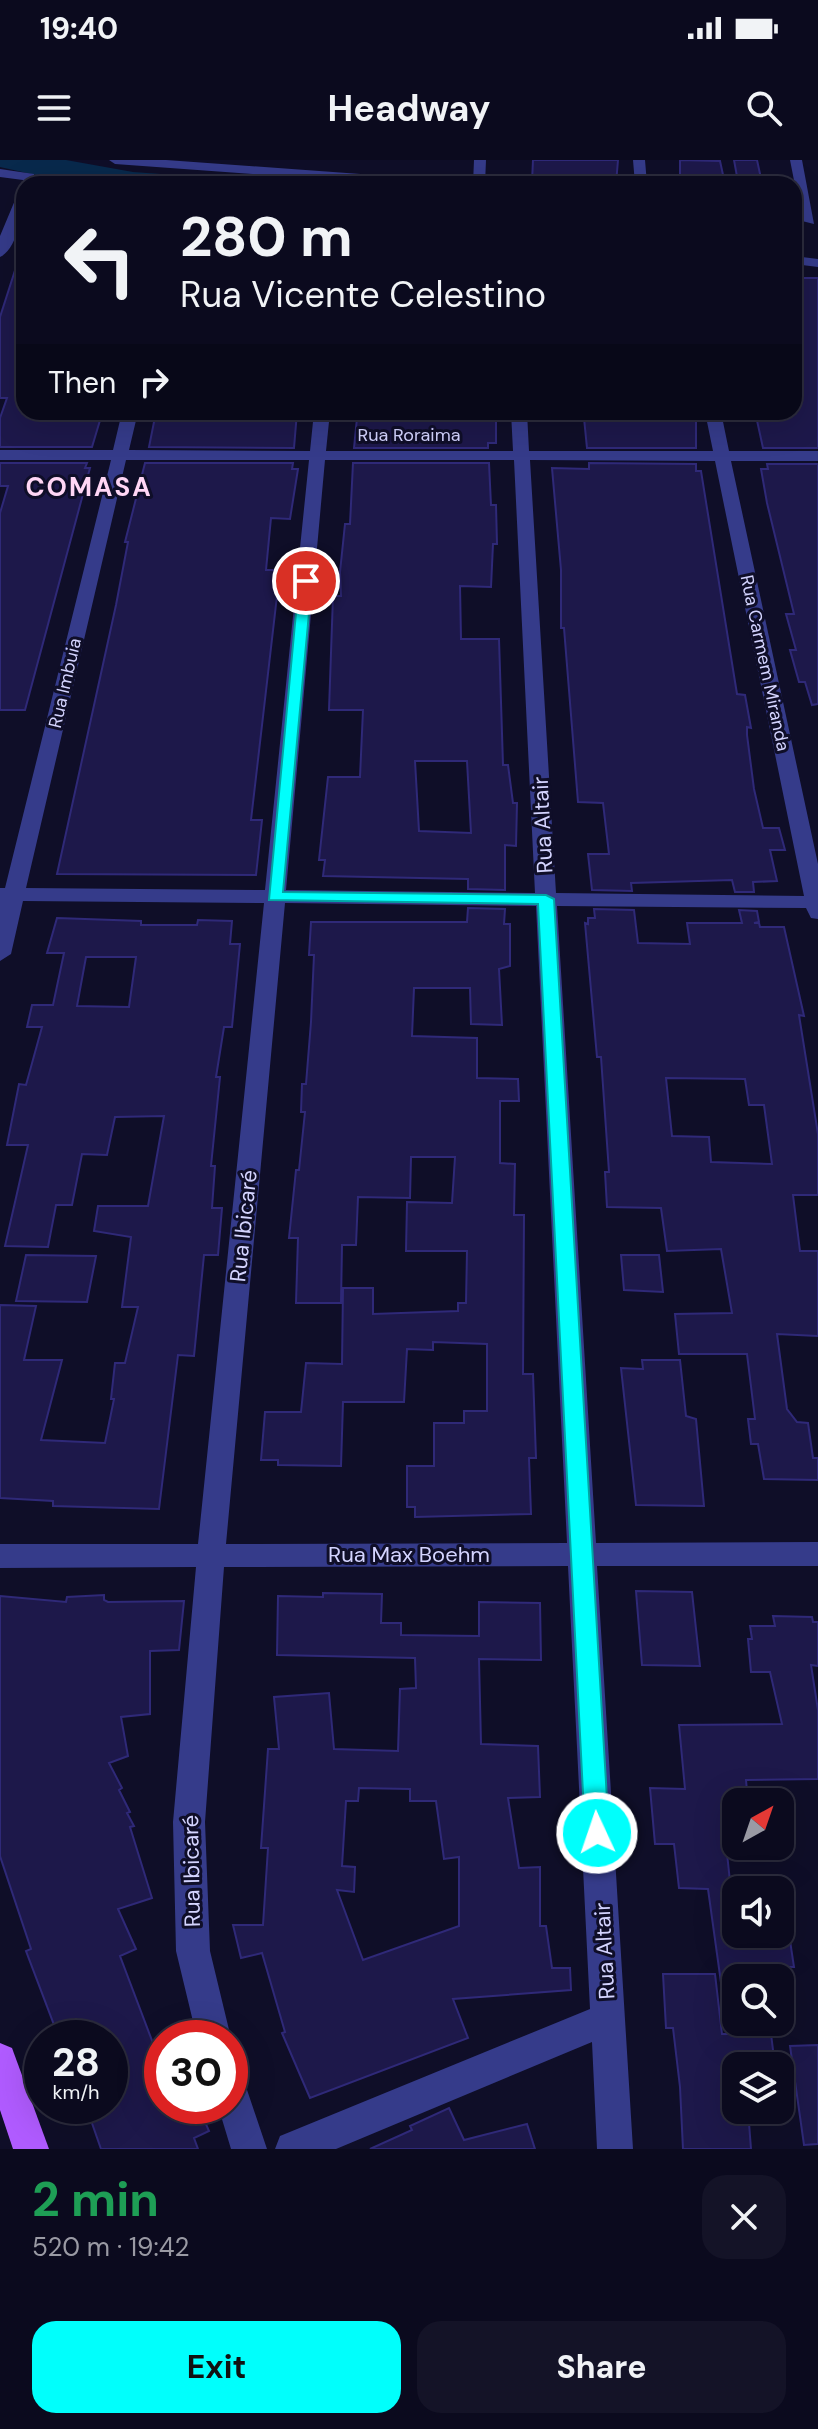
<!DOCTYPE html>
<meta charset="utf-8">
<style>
:root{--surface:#0b0a1e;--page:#141327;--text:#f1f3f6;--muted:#9a9aa4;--line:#2b2b3c;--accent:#00fffc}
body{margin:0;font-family:"DM Sans",sans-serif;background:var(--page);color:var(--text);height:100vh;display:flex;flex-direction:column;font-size:30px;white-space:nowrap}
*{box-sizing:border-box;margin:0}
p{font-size:26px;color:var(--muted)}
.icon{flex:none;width:44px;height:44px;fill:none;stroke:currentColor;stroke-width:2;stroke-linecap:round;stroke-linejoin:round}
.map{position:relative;height:1989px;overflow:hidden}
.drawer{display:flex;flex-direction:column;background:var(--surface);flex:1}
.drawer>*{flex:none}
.hud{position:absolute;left:16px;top:16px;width:786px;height:244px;border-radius:24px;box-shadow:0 8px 32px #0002,0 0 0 2px var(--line);background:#0b0a1e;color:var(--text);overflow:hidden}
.needle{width:52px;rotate:40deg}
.controls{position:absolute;left:722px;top:1628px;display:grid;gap:16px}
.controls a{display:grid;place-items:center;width:72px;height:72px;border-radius:16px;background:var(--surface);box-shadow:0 8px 32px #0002,0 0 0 2px var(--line);font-size:40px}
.speed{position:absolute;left:24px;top:1860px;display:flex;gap:16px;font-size:40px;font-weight:700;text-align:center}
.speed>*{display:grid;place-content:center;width:104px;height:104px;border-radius:50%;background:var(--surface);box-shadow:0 8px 32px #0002,0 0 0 2px var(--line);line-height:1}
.speed small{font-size:20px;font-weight:400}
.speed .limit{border:12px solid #d22;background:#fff;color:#111}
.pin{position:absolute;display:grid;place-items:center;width:68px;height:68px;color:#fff;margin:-34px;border:4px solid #fff;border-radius:50%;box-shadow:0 2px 8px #0007}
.me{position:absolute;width:88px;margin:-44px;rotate:357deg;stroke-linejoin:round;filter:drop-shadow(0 0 6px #0008)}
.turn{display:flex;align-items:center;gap:28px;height:168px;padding:0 32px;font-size:36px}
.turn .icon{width:104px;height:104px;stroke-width:2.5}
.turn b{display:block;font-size:56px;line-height:68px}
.then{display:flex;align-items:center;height:76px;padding:0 32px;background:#0003;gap:16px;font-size:30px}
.round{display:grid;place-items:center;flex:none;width:84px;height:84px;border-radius:24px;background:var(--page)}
.head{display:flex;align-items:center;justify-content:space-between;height:136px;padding:0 32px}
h1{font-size:48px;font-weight:700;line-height:60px;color:#1e9e55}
.primary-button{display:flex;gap:16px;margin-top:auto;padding:16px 32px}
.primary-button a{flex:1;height:92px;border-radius:24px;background:var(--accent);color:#111;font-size:32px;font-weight:700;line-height:92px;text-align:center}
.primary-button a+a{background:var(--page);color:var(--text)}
.status{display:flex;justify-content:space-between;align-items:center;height:56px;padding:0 40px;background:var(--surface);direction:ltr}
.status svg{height:22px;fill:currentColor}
header{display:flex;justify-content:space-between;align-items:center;height:104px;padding:0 32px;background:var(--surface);font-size:36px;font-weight:700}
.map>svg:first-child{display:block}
.water{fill:#08294c}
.building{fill:#1d184a;stroke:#2f2978;stroke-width:2;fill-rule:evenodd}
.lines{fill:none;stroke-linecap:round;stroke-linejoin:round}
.minor{fill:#353b8a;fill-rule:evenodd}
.major{fill:#b05bff;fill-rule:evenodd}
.route{fill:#00fffc;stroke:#00a6a4;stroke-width:2}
.labels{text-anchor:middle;stroke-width:6;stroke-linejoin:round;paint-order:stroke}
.far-street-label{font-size:18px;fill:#d4d4ff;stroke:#0f0e28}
.street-label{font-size:22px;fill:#d4d4ff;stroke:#0f0e28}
.far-district-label{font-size:26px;font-weight:bold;letter-spacing:2px;fill:#ffd6f5;stroke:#0f0e28}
</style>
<div class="status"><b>19:40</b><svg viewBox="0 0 49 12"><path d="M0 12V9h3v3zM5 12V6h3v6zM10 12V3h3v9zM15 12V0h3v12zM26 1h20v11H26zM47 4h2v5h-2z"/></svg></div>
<header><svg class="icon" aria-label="menu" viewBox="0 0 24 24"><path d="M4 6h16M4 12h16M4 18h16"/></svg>Headway<svg class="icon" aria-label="search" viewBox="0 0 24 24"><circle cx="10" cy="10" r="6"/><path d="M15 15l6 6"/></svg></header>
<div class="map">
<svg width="818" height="1989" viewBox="0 0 818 1989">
<rect width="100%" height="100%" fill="#0f0e28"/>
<!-- water -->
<path class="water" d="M0 0H66L133 12 303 24H76L0 7Z"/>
<!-- building -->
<path class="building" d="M533 0H618L616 24 532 22Z
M680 0 720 1 725 24 680 22Z
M734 0H757L762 23 738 22Z
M19 98H24V252H33L31 257H101L92 287H0V258L7 238H0V157Z
M794 118H818V288H763L756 256 794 252Z
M156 252H297L294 288 149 287Z
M416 252H481V261H496V283H488V288H354L357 258 416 259Z
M636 253 696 254V288H587L584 258H636Z
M0 303H87L85 308H90L25 550H0V353L8 326H0Z
M145 303H293L292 309H298L290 359 271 358 266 410H280L251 660H262L256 715 57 714 116 445 128 382H125Z
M353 303H489L491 345H496L497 384H493L491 427 460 426 461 479H499L503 605H508L513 643H517L516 686 505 685V730L468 729V719L323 716 325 700H319L328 617H360L363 550H329L333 436H341L340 412 345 364H350ZM415 601H467L471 673 419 671Z
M589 303 696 304V311H701L737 534 745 535 751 568 747 567V575L754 629 763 668H779L785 690H770L777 721 753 722 754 732H735L732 720 631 723 632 731 592 730 588 694H609L603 643 578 642 564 468H561V410L552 308 589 309Z
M767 304H818V544L812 545 805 522H799L790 490H796L786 454H794L767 343 761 309H768Z
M468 748 505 749 504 764H510V806L499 809 502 865 471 864 470 828H414L412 876 477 878V918L518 919 519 941H500V1003L515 1004 514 1055H524L523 1214H533L536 1298H529L531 1354 415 1357V1347H407V1306H434V1263H464V1251H487V1184L433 1182V1190L407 1189 404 1242H343L341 1306 278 1305V1300H261L265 1252H301L306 1203 342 1204 343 1128H373V1154L458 1151V1143H466L467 1091H406L407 1042 452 1043 455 997H411L410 1038 358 1037 356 1085H342L341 1143H296L298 1078H289L296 1010H299L305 952H301L302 924H306L311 862 314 795H309L311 762H467Z
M594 749 634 750 638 783 690 784 687 763H742L739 750 757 751 759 762 754 763H759L760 767H784L804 856 799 855 818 974V1035H793L800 1091H818V1176L777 1174 787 1249 797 1262 808 1263 813 1298H818V1320L764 1319 758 1284H751L748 1259H755L747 1194H679L675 1154 732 1153 721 1089 667 1091 661 1048 607 1047 605 1012H609L601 897H597L585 763 588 764V758H595ZM666 918 745 919 749 945H764L772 1004 711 1002 709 977 672 976Z
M57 758 141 761V765H197L198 760 232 761 230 784H240L232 867H224L216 917H220L211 1006H215L212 1048H222L218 1095H204L194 1196 178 1195 159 1349 53 1346V1341L0 1338V1145L36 1146 24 1200H62L41 1280 105 1283 114 1239H111L115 1203H125L138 1147H122L131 1077 94 1071 98 1046H148L164 956 115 957 107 995 82 994 72 1045H56L48 1087 5 1086 28 985H7L19 924 26 925 42 867H27L32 845H53L64 793H47ZM86 797H136L129 847 77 846Z
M26 1095 96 1096 87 1142 16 1141Z
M621 1095H659L663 1132 624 1130Z
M642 1200H680L686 1256 696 1259 704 1346 636 1345 621 1208 643 1209Z
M636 1431 692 1432 700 1506 642 1505Z
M323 1433 382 1434 381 1463H401V1475L479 1476V1442L540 1443 541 1500 479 1499 481 1584 538 1586 540 1637 508 1638 519 1708 540 1707V1766H546L552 1808H570L571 1830 453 1839 468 1878 310 1938 282 1873 285 1872 262 1793 241 1798 233 1765H263L268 1688H261L268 1589H279L274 1537 329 1533 334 1589 398 1591 400 1529 416 1528 415 1498 277 1495 278 1436 323 1437ZM359 1628 410 1629V1641H436L444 1699 459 1697V1766L363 1800 337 1730 354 1732 355 1707 342 1706 346 1641H358Z
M104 1435V1440L108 1442 184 1441 179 1490 150 1491V1554L121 1557 128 1596 109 1603 122 1628 119 1630 130 1652 127 1653 134 1666 130 1667 152 1738 118 1749 136 1789 120 1796 162 1907V1946H198L209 1971 194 1978 198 1989H101L86 1946H110V1878H59L26 1791 31 1789 0 1696V1436L66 1442 67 1437Z
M773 1456 812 1457 813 1462H818V1506L811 1505 818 1550V1619L746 1620 748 1642H736V1684H726L732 1740H736V1774H789L794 1807 736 1806V1829L722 1830 708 1729 679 1728 674 1684H655L650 1628 685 1629 679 1565 782 1564 770 1512H751L748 1479H752L750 1466H775Z
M663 1814H715L722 1874H771L775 1906H736V1950H748L751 1989H683L680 1927 673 1868H666Z
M818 1885V1984L804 1985 790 1886Z
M449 1948 464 1980 527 1964 535 1989H370L412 1970 410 1966Z"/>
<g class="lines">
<!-- minor -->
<path class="minor" d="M109 0H166L443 20 449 24H391L115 4Z
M474 0H486L485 24H473Z
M633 0H645L647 24H635Z
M790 0H802L814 64 802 61Z
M0 9 34 14V24L24 27 23 20 0 17Z
M24 29C24 48 18 89 0 97V76L18 33Z
M794 96 818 99V107L794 104Z
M122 252H138L129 290 310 291 314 252H330L326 291H513L511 252H527L529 291H713L705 252H721L729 291H818V301H731L818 704V759L811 758 806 748 557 746 596 1383 818 1382V1406H597L633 1989H597L592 1882 336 1989H275L280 1976 590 1849 568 1406 224 1407 205 1662 210 1791 231 1878 230 1881 197 1878 176 1791 173 1662 196 1407 0 1408V1384H198L264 743 23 741 11 794 0 801V728H5L111 300H0V290H113ZM126 300H309L265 730 26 728ZM325 300H514L535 733 286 730ZM530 300 715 301 804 736 556 733ZM285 743 536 746 567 1383 226 1384Z
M230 1910 242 1915 267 1989H231L218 1946H230Z"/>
<!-- major -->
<path class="major" d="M0 1883 12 1888 49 1989H13L0 1950Z"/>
</g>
<!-- route -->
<path class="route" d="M306 417 312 421 283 732 546 735 554 739 609 1673 606 1681 597 1684 589 1681 585 1673 538 744 269 740 299 421Z"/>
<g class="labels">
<!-- far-street labels -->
<g class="far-street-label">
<text x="409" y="281">Rua Roraima</text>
<text transform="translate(765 503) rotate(78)" y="6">Rua Carmem Miranda</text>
<text transform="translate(65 523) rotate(-77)" y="6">Rua Imbuia</text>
</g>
<!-- street labels -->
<g class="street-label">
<text transform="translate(542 665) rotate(-93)" y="8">Rua Altair</text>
<text transform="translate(243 1066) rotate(-84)" y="8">Rua Ibicaré</text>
<text x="409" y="1402">Rua Max Boehm</text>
<text transform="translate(191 1711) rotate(-91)" y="8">Rua Ibicaré</text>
<text transform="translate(604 1791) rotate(-93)" y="8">Rua Altair</text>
</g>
<!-- far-district labels -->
<g class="far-district-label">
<text x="89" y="336">COMASA</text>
</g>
</g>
</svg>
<div class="controls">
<a><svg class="needle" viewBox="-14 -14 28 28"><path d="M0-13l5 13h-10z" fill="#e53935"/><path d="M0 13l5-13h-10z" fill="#9a9aa4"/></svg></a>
<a><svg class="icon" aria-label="sound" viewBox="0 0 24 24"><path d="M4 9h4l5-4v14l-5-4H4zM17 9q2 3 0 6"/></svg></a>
<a><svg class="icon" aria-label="search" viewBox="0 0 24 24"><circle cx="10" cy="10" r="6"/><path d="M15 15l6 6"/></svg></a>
<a><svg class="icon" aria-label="layers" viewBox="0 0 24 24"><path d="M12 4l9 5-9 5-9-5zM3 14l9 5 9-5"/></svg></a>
</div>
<div class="speed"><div>28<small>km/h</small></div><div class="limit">30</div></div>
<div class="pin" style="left:306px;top:421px;background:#d93025"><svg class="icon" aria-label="arrive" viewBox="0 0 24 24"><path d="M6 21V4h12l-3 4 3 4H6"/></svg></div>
<svg class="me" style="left:597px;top:1673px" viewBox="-20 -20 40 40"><circle r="17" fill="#00fffc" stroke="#fff" stroke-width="3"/><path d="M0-11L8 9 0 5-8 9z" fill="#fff"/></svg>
<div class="hud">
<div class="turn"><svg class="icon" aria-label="left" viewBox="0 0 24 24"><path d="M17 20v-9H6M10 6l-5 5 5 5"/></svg><div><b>280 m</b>Rua Vicente Celestino</div></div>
<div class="then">Then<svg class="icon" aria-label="right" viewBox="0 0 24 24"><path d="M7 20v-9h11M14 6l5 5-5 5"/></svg></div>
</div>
</div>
<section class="drawer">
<div class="head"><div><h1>2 min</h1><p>520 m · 19:42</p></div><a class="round"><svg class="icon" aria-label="close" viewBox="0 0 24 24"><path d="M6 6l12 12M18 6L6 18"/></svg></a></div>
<div class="primary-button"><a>Exit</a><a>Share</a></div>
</section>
